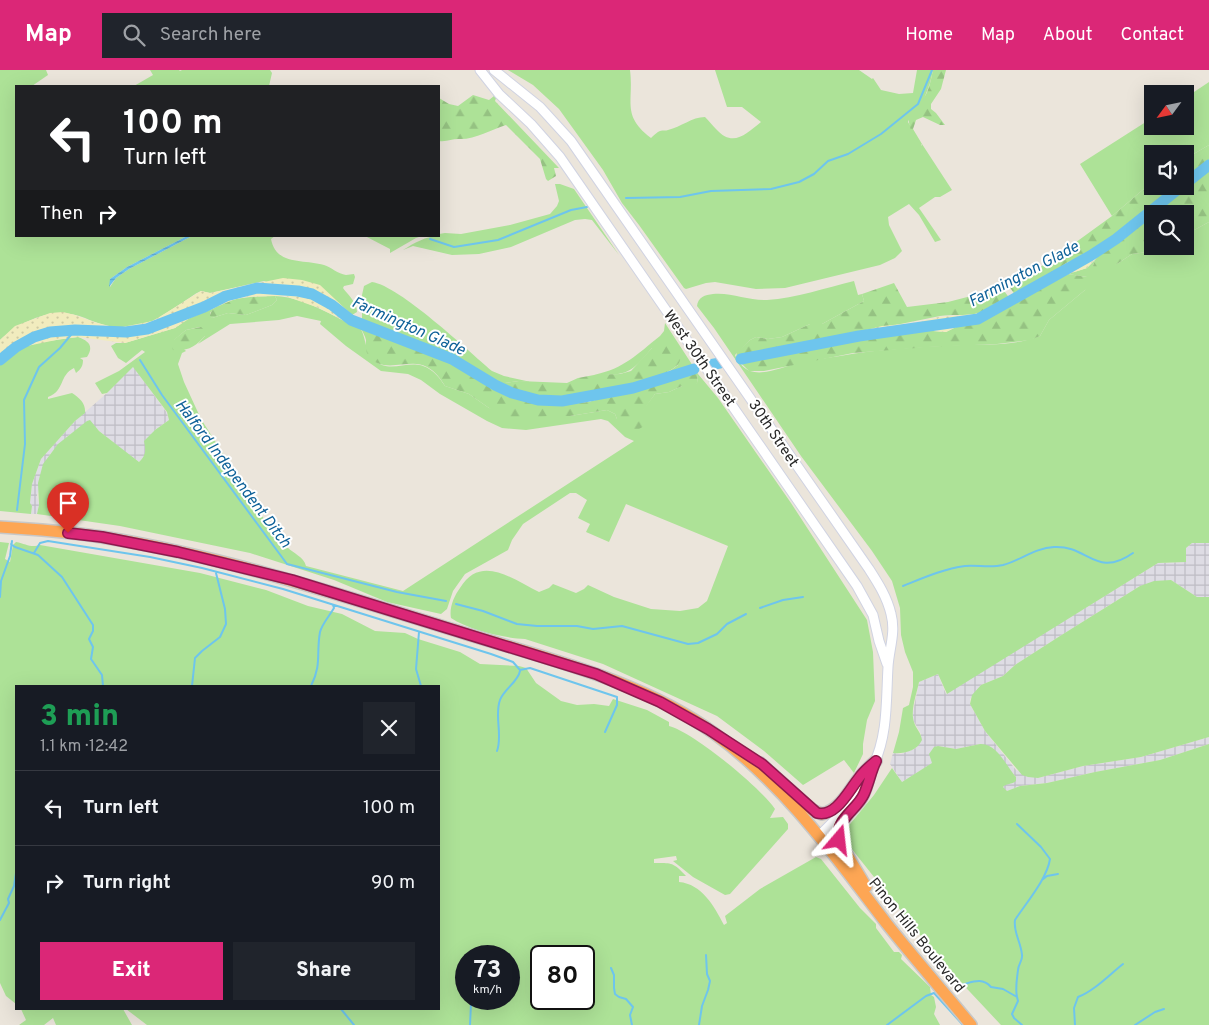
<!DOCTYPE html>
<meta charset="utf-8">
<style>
:root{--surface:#171b24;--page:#20242c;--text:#f1f3f6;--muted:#9ea1a6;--line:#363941;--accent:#db2777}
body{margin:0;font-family:Overpass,sans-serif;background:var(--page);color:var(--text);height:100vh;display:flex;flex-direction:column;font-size:19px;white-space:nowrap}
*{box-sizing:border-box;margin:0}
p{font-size:16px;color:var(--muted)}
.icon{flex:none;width:28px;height:28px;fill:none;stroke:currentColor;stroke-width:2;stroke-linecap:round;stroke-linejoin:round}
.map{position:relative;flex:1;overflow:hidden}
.side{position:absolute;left:15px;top:615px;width:425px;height:325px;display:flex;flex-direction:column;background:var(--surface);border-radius:0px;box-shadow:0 5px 20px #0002}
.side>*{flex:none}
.banner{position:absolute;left:15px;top:15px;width:425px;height:152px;border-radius:0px;box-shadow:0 5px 20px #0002;background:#202124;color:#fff;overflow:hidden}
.needle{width:32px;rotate:237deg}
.controls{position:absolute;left:1144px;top:15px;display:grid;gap:10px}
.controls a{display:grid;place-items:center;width:50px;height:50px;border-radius:0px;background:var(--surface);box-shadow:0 5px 20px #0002;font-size:25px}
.speed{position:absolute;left:455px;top:875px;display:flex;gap:10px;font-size:25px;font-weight:700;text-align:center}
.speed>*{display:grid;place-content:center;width:65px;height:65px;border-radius:50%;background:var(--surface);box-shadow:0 5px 20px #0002;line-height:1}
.speed small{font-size:12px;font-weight:400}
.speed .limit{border:2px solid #111;border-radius:8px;background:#fff;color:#111}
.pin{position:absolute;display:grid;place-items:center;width:42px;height:42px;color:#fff;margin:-51px -21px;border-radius:50% 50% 50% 0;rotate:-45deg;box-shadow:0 0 5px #0007}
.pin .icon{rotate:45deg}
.me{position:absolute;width:55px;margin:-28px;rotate:17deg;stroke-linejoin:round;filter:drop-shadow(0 0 4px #0008)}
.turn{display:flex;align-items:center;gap:18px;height:105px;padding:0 25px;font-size:22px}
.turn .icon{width:65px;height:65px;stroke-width:2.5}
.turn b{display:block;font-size:35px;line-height:42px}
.then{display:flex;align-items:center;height:48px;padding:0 25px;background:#0003;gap:10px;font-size:19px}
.round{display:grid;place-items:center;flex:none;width:52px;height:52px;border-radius:0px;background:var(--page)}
.headline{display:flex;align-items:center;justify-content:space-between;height:85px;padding:0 25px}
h1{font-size:30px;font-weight:800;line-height:38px;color:#1e9e55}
.cta{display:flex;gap:10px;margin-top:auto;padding:10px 25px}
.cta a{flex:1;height:58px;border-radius:0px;background:var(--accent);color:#fff;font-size:20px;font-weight:800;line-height:58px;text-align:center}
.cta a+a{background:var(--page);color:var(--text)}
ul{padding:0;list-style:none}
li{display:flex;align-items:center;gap:15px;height:75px;padding:0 25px;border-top:1px solid var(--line)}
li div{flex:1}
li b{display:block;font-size:19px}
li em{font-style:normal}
header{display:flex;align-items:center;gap:30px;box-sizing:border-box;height:70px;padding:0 25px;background:var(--accent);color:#fff}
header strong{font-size:24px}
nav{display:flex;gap:28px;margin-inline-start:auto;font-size:18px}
.search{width:350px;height:45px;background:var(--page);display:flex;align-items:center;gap:12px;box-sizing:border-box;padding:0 18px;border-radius:0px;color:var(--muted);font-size:19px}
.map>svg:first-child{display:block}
.industrial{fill:url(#industrial-grid)}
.grass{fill:#ade297;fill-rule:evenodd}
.forest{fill:url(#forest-firs)}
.sand{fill:url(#sand-dots)}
.water{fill:url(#water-rules)}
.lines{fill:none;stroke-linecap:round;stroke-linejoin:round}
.stream{stroke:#6ec5ed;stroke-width:2}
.river{stroke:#6ec5ed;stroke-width:11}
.secondary-casing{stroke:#d0d3e2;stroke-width:11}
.highway-casing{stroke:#c7c7c7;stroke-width:14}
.secondary{stroke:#fff;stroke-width:9}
.highway{stroke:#fda654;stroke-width:11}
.route-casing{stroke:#8e194d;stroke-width:12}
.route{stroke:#db2777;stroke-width:9}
.labels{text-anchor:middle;stroke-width:4;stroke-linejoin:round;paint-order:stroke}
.street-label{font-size:15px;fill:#292929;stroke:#fff}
.water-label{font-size:16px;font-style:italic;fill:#0e6198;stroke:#fff}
</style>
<header>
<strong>Map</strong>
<div class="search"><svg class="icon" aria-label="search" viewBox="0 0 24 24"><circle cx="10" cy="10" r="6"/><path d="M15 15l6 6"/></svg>Search here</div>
<nav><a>Home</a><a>Map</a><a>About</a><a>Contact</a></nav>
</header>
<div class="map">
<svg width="1209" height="955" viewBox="0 0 1209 955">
<defs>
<pattern id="industrial-grid" width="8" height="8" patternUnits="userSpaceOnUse" patternTransform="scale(1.25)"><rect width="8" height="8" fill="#dedce4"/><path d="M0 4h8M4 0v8" fill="none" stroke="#bebdc4"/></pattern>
<pattern id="forest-firs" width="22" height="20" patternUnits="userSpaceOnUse" patternTransform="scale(1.25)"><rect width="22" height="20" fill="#ade297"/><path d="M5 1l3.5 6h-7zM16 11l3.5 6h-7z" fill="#95c282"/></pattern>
<pattern id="sand-dots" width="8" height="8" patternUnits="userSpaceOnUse" patternTransform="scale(1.25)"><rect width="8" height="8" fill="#f1ecbe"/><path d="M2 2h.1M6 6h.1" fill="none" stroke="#cfcaa3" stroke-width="1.8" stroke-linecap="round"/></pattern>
<pattern id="water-rules" width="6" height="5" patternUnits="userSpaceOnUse" patternTransform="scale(1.25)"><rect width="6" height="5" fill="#6ec5ed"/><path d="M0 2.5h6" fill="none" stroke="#5fa9cb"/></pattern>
</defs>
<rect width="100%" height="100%" fill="#ebe5db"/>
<!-- industrial -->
<path class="industrial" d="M133 296 167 343 169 350 155 360 144 387 139 392 128 384 99 361 90 351 68 366 50 384 37 425 39 435 37 444H31L32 436 30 433 32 414 41 389 75 351 107 323Z
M1192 473H1209V527H1197L1171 510 1140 516 1060 566 1015 595 1003 606 981 615 970 629V634L985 661 1016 700 1038 708 1083 696 1141 687 1209 667V674L1160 690 1095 702 1047 713 1020 716 1007 721 1002 717 1016 707 1010 700 980 674 956 679 938 676 933 693 902 712 890 694 893 683 901 684 916 678 921 664 913 650V642L919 612 938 604 946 624 1158 493 1186 492V478Z"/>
<!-- grass -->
<path class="grass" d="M0 0H46L48 5 32 16H16V166H187L127 197 110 209V217L116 208 129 199 192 166H275L271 169C276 196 304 189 324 195 331 197 338 204 346 205 349 205 351 204 354 204L355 207 353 214 344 216 343 218C348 225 357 232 357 242L352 245 349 243 264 211 210 223 201 221C194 224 188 229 182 233 174 238 159 248 152 251 143 254 134 255 125 257 111 259 97 253 85 248 56 235 21 250 0 270Z
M150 0H179L180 1 182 0H270L272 3 269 16H134L153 5Z
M508 0H630C634 32 621 45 651 68 653 66 657 62 660 61 663 60 666 61 668 60 681 57 692 47 705 47 709 51 712 55 716 59 733 78 746 64 761 52L742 37H727L715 0H859L872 9 873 8 881 20 899 24 913 23 917 0H933L930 13 924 29 914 38 908 52 922 76V74L952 120 940 127H935L919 138 941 170 935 172 919 145 909 134 888 147 889 155 902 181 895 188 880 195 785 218 756 219 715 212 706 213 686 219 684 218 639 155 622 133 603 100 559 39 533 15Z
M1209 12V75L1185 89V84H1152V112L1112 146 1080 94 1152 48V56H1185V28Z
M555 114H560L574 119 619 185 592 150 585 149 575 150 511 177 479 184 452 185 413 176 403 180C414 173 426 166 439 166V164L445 163 461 164 510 155 550 144 557 136 559 131Z
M1209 152V473H1192L1186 478V492L1158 493 947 624 938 604 919 612C917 623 910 640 914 652 916 659 921 662 922 670 917 681 904 684 893 683L899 662 903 638 909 635 913 617V602L905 582 901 565 900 538 892 511 872 481 801 386 714 258 697 236C698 227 705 225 713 224 731 222 749 231 767 230 796 228 825 218 854 211L858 225 862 224 864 231 822 254H810L782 267 768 269 756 267 750 270 735 285C737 291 744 299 750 301 765 306 784 296 799 293 812 290 826 288 840 286 879 279 921 277 961 275 988 274 1014 276 1040 266L1049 250 1085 220 1087 207 1068 204 1087 198 1095 190 1093 196 1117 194 1132 184 1148 182 1161 176H1185V165Z
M365 166H422L416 168 390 183V179Z
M372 212C400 216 467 280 492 301L504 306 531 312 519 311 498 314 457 288 362 250V225L364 216Z
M275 226C306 227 333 247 361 259 366 269 365 282 374 290 396 310 419 274 445 316L469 324 489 338 548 346H570L607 340 615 344 617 349 642 341 655 324 669 322 682 316 697 313 698 304 718 328 791 433 867 550 873 582 875 631 867 650 863 674V684L854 703 844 690 803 715 764 681 717 646 603 594 525 569C504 568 469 560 451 548 449 538 454 526 460 518 481 483 514 510 539 522L549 518 553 514 576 523 584 519 588 515 614 527 651 539 680 541 698 538 707 531 728 476 626 434 609 472 586 462 590 454 578 448 587 430 576 423H570L523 454 512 470 508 480 465 504 453 521 447 539 441 544 387 532 334 510 250 483 120 456 37 444 39 435 38 413 43 394 58 374 87 351 90 350 99 361 139 392C146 386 146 380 144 371L155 360 169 350 167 342 133 297 107 323 102 324 95 313 119 301 145 282 142 280 126 293 118 288 111 276 116 273H125L175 258 189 248 215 238 210 243 212 248 228 243 246 245 272 235 277 230ZM297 246 321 251 320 254 346 276 381 301 408 304 421 310 440 324 487 351 502 358 526 360 601 349 608 351 625 367 634 371 403 521 306 496C304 487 293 483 287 477 269 459 255 435 240 414L241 412 201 349 184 312 178 294 182 283 186 281 174 270 186 260 200 257 205 266 198 274 230 254 279 250Z
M665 253 693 296 666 304 678 295 652 278C630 304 628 305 594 305 625 298 636 285 660 266L664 261Z
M78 267C89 271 94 276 87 287L80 288 83 290C83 296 81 299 76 303L74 298C59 305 65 321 48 327V329L72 323C80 328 86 334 85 343L75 351 41 389 32 414 30 433 32 436 31 444 0 441V292L27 276 42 272Z
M0 472 9 473 5 489 10 492 13 475 16 472C26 474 31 478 40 475L200 503 266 520 308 536 342 544 375 561 405 563 418 569 460 582 480 594 519 596 526 598 536 613 561 631 577 635 594 634 609 636 613 629 647 640 669 652V656C693 662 761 718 775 739L770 748 783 747 788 754V759L730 824 725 825 693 807 673 791 677 790 676 786 654 789V793C672 793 673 792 686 806H679V812C702 814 714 836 724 855L727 853 725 846 760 819 816 787 821 789 860 838 876 854V858L894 882H899L902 885 901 889 930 917 931 925 934 927 936 937 934 944 940 955H147L126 939H439V616H16V934L6 926 0 913ZM509 886V929H466V886ZM541 886H584V929H541Z
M1171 510 1197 527H1209V667L1141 687 1083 696 1038 708 1028 707 1022 705 985 661 970 634 972 625 981 615 1003 606 1015 595 1060 566 1140 516 1154 511Z
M980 674C997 673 1006 696 1016 707V711C1012 715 1006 713 1003 717L1007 721 1020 716 1047 713 1095 702 1160 690 1209 674V955H1001L940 890 847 773 846 759 874 725 892 698 902 712 932 693 929 684 934 677 938 676 956 679Z
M21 939H123L132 955H56L53 948 44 955H19L26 950Z"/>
<!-- forest -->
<path class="forest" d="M933 0H946L941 19 931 34V39L936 43 945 55H940L923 47 916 50 913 59 922 74 920 76C912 64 903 50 914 37 917 34 920 32 923 29 929 22 931 9 933 0Z
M473 25 489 30 494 26 496 28 495 31 559 98H554L556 106 548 111 546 109 540 89 506 55C490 60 475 70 458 69 452 69 447 72 439 71V28L449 34 458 36Z
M1209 75V93L1185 112V89Z
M1209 98V152L1185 165V144H1152V176H1161L1148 182 1132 184 1117 194 1103 200 1096 199 1093 196 1095 190 1102 181Z
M1152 112V116H1179L1144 142 1118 165 1015 225 1009 216 1050 191 1112 146Z
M1068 204 1087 207 1090 209V214L1085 220 1049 250 1040 266 1030 270 997 274 929 277 853 283 764 301H749L736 288 737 282 750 270 756 267 768 269 782 267 810 254H822L864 231 862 224 894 213 907 237 948 232 1002 218 1010 229C999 236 988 242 975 244 963 246 952 244 940 246 878 259 814 269 753 290L876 265 920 260 946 262 958 256 981 250 1042 216Z
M275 226 277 230 272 235 246 245 228 243 212 248 210 246C213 227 259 226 275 226Z
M201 257 206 261 205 266C196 276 187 282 173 280L171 272 186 260Z
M361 259 398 270 441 287 454 293 492 319 530 333 588 332 640 318 689 303 695 300 698 304 697 313 693 317 682 316 669 322 655 324 643 341 647 352C641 361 635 360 624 362L617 355V349L615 344 607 340 570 346H548L520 350 508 348 489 338 469 324 445 316C440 308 435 301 427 297 410 287 382 306 368 285 365 280 366 275 366 270 365 266 363 262 361 259Z
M665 269C671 274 682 282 680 290 676 312 563 330 542 329 527 327 512 320 498 314L519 311 567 313 578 308 594 305 620 304 631 301 652 278Z"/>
<!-- sand -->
<path class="sand" d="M1179 116H1184L1102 181 1087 198 1068 204 1042 216 977 252 958 256 946 262 920 260 898 262 753 290 741 289 748 285 819 272 882 256 913 253 939 247 974 244 988 241 1002 234 1068 192 1088 184 1118 165 1144 142Z
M283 208 302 210 320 215 352 245 457 288 483 302 498 314 536 327 543 329 575 326 634 315 693 296 695 300 689 303 640 318 588 332 558 335 530 333 492 319 454 293 441 287 398 270 355 256 319 238 285 226H275L244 227 233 230 190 248 175 258 125 273 78 267 61 269 27 276 0 292V270L15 256 50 243 63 242 75 245 94 252 117 258 153 251 201 221 210 223Z"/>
<!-- water -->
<path class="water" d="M187 166H192L129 199 116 208 109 217 110 209 127 197Z"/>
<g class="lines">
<!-- stream -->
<path class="stream" d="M626 128 680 127 711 121 771 119 799 112 814 104 828 91 848 84 881 64 918 34 932 0
M430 169 454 177 498 170 571 140 587 137
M140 290 162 325 287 494 397 522 446 531
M17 440 25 374 24 330 39 297 60 278 75 260
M11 474 15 477 38 485 62 507 93 555V561L89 569 93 577 91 589 102 605 103 616
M34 483 40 473 48 471 150 487 202 498 283 519 491 584 513 592 520 600 530 598 617 627V635L605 662
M903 516C923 508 943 499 965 496 978 495 991 498 1003 495 1021 490 1035 478 1054 477 1088 475 1096 509 1133 483
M0 527 1 511 10 486 12 471
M456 534 483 541 517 554 537 556H577L593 559 622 556 688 574 698 573 717 564 727 554 746 544
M760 538 783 530 803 527
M419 562 416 599 421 616
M192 616 195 588 202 581 220 567 226 554 225 539 216 503
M311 616C322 594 316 584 320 562 322 554 330 545 334 538L333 535
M497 681C503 665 494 646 500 630 504 619 518 612 520 601
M1017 754 1041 777 1050 789C1047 809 1026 833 1015 850 1013 862 1021 872 1022 885 1023 890 1018 895 1018 900 1017 909 1015 918 1017 927
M1042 810 1047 806 1058 804
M0 850 9 833 8 829 14 816 16 803
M469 886V885
M466 898V908
M611 898 614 905V918L615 924 619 927 626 929 633 937 630 945 632 955
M961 915C973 912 982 907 991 917L1003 919 1017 927 1018 931 1012 944 1014 948 1022 955
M469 929 471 934 470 955
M341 939 354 955
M699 955 702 936 708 920 710 911 707 904 706 885
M887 955 926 926 934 923 963 955
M1075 955 1074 938 1078 927C1094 921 1109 905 1123 894
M1135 955 1155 942 1164 939"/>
<!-- river -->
<path class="river" d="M1185 114 1209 95
M741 289 859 266 978 249 1090 186 1116 169 1182 116
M0 290 16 277 34 267 50 262 75 260 126 262 147 259 204 237 226 226 257 218 298 221 312 224 332 235 351 250 452 289 495 315 512 323 538 330 562 331 633 318 694 299
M709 295 720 293"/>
<!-- secondary casing -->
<g class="secondary-casing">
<path id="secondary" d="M480 0 499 24 531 54 560 87 857 516 873 545 879 571 887 594
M494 0 540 37 571 71 869 499C878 513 887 527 891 544 896 563 889 579 888 597 886 631 888 665 873 696
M819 766 849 736 861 719"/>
</g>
<!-- highway casing -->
<g class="highway-casing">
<path id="highway" d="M0 457C34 459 69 462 102 467 227 487 347 527 467 564 549 589 645 612 715 664 785 715 835 786 887 854 914 888 943 921 971 955
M760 693 812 740 822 744C840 740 849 721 859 708 864 702 870 696 876 691
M866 817C860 805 839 775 838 765 837 750 854 740 861 729 866 721 868 712 870 703"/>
</g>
<!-- secondary -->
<use href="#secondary" class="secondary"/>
<!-- highway -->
<use href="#highway" class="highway"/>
</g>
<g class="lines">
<!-- route casing -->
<g class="route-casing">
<path id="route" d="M68 463 102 467 178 482 292 510 596 604 660 632 708 659 762 694 817 743C836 748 849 720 859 708 863 702 870 696 876 691 871 701 869 713 864 724 857 740 834 750 839 770"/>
</g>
<!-- route -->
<use href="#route" class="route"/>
</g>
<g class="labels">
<!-- street labels -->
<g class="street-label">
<text transform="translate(700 288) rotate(55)" y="5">West 30th Street</text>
<text transform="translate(774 363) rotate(56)" y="5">30th Street</text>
<text transform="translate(917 865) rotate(51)" y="5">Pinon Hills Boulevard</text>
</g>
<!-- water labels -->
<g class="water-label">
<text transform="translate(1023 203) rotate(-28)" y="6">Farmington Glade</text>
<text transform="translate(409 255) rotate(24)" y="6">Farmington Glade</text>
<text transform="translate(234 403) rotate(53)" y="6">Halford Independent Ditch</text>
</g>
</g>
</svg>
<div class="controls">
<a><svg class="needle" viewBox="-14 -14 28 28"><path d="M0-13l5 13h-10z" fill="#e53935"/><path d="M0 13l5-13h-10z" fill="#9ea1a6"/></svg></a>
<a><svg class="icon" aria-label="sound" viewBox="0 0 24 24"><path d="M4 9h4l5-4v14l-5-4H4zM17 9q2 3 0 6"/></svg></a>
<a><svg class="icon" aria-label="search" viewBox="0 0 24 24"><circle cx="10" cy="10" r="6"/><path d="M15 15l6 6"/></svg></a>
</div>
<div class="speed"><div>73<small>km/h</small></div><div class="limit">80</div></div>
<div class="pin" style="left:68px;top:463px;background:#d93025"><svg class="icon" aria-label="arrive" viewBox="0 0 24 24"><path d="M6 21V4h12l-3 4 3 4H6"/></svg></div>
<svg class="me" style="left:839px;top:770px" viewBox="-20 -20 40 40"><path d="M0-17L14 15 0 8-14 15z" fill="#db2777" stroke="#fff" stroke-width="4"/></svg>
<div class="banner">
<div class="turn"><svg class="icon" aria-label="left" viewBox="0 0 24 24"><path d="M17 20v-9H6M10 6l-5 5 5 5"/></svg><div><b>100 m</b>Turn left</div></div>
<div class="then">Then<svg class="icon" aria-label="right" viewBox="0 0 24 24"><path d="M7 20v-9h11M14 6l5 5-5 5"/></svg></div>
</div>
<section class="side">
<div class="headline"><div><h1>3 min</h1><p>1.1 km · 12:42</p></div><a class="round"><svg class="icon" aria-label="close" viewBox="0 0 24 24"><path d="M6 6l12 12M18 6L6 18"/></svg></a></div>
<ul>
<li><svg class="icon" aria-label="left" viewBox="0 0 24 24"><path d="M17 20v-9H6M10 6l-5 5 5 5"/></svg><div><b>Turn left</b></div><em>100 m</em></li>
<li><svg class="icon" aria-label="right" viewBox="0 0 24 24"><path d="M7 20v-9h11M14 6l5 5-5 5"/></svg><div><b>Turn right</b></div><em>90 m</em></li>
</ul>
<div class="cta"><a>Exit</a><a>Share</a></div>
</section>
</div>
